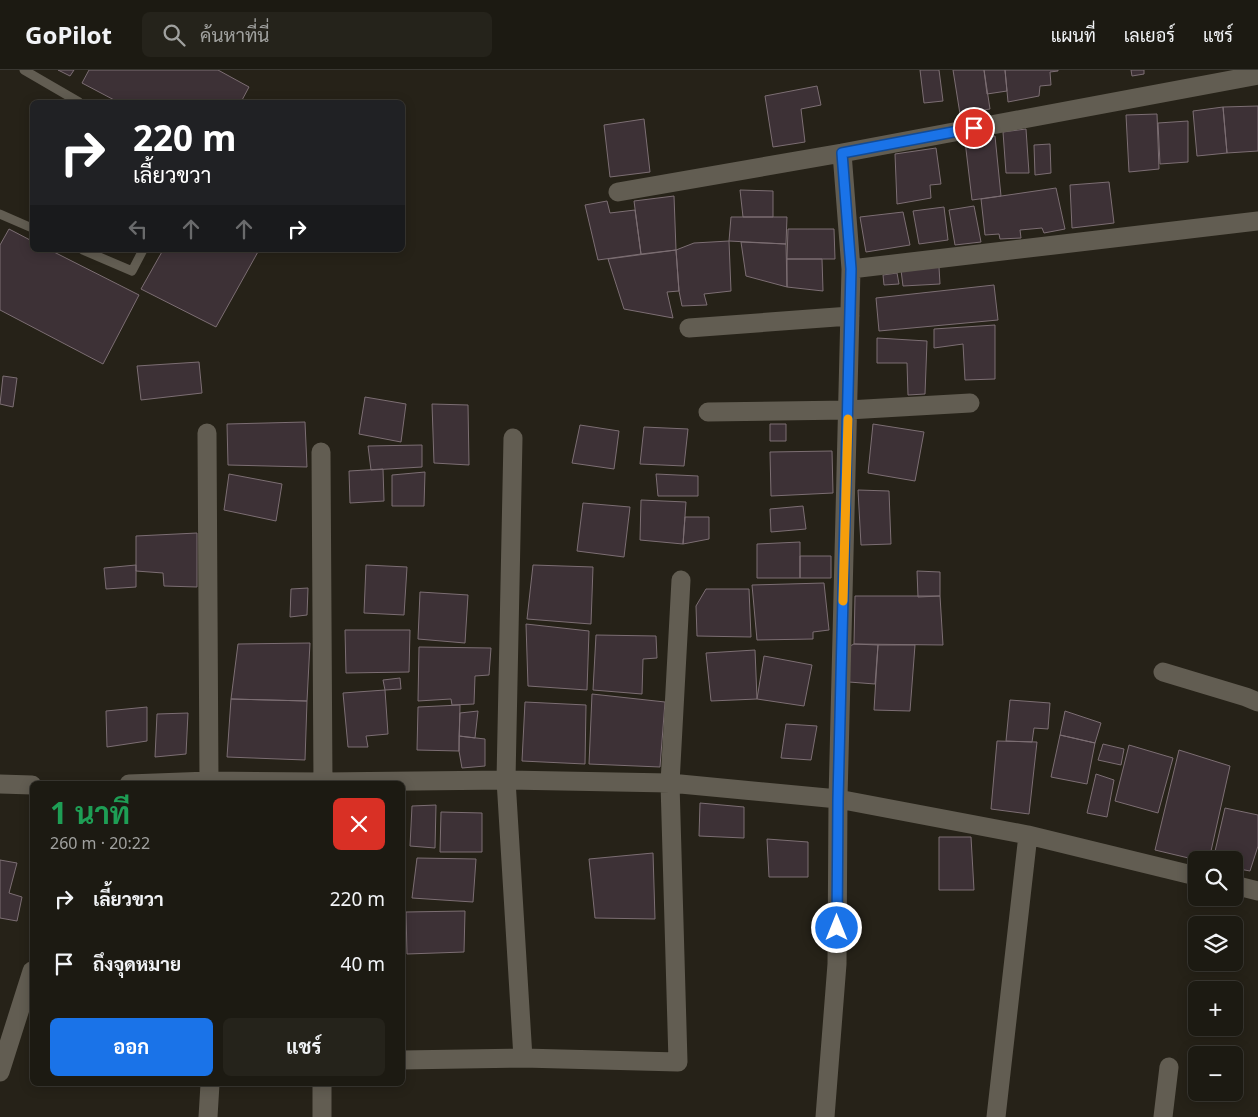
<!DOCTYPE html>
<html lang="th">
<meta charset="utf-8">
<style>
:root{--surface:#1c1a12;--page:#25231b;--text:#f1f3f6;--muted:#a0a19f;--line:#3a3832;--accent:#1a73e8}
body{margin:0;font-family:"Noto Sans",Sarabun,sans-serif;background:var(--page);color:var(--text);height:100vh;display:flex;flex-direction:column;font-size:19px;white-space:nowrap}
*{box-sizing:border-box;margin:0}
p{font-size:16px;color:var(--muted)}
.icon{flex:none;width:28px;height:28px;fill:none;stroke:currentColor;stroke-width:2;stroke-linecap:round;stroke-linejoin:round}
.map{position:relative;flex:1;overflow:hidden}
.sheet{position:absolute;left:30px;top:711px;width:375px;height:305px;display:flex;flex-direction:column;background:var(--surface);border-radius:8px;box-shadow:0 2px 12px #0003,0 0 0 1px var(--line)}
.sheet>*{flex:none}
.hud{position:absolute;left:30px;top:30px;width:375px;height:152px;border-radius:8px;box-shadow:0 2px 12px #0003,0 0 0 1px var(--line);background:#202124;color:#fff;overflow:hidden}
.controls{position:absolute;left:1188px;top:781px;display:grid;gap:10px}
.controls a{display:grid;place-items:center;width:55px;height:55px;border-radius:8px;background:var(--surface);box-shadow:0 2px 12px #0003,0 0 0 1px var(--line);font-size:25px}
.pin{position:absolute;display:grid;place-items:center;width:42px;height:42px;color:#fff;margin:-21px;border:2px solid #fff;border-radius:50%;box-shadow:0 1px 5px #0007}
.me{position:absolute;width:55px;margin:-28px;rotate:0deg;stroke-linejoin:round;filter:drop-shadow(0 0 4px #0008)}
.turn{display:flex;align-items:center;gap:18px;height:105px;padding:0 20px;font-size:22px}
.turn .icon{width:65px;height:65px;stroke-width:2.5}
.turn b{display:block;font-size:35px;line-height:42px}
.lanes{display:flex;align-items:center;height:48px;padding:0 20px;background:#0003;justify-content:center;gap:25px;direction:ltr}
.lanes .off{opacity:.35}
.round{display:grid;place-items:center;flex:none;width:52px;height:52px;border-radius:8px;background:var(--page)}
.headline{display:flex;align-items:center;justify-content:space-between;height:85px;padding:0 20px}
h1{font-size:30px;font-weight:700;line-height:38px;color:#1e9e55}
.action{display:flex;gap:10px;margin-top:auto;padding:10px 20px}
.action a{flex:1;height:58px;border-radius:8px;background:var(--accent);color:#fff;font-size:20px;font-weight:700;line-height:58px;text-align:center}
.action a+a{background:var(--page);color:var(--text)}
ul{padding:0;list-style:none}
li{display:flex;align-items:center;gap:15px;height:65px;padding:0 20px}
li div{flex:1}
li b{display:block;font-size:19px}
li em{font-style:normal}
header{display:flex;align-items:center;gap:30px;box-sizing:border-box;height:70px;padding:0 25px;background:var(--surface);border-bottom:1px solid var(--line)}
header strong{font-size:24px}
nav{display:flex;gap:28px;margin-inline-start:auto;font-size:18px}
.search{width:350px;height:45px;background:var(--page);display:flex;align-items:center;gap:12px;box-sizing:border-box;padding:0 18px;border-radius:8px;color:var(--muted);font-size:19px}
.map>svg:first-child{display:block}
.building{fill:#3d3136;stroke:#7c6e73}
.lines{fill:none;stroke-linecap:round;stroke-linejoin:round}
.service{stroke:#625d52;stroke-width:9}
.minor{stroke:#625d52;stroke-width:19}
.route-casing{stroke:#114b97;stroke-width:12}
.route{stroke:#1a73e8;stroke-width:9}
.slow{stroke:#f59e0b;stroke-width:9}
</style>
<header>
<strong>GoPilot</strong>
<div class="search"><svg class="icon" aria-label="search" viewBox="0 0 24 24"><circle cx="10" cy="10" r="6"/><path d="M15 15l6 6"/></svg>ค้นหาที่นี่</div>
<nav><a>แผนที่</a><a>เลเยอร์</a><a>แชร์</a></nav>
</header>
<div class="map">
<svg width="1258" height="1047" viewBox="0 0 1258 1047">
<rect width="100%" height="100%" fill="#262218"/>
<!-- building -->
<path class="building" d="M58 0H74L70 6Z
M89 0H218L249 17 241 32H118L82 13Z
M920 0H939L943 31 924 33Z
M953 0H984L990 39 960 44Z
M984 0H1005L1007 21 987 24Z
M1005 0H1058V1L1050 2 1051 15 1040 16 1039 26 1008 32Z
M1131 0H1144V4L1132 6Z
M817 16 821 35 801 39 805 72 773 77 765 26Z
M1258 36V81L1227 83 1223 37Z
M1223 37 1227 83 1197 86 1193 41Z
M1157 44 1159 99 1129 102 1126 45Z
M644 49 650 102 610 107 604 55Z
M1188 51V92L1160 94 1158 53Z
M1026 59 1029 103H1006L1003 62Z
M995 66 1001 126 972 130 965 71Z
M1050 74 1051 103 1035 105 1034 75Z
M936 78 941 114 930 115 931 128 897 134 895 84Z
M1109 112 1114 153 1072 158 1070 115Z
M1056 118 1065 159 1044 163 1042 158 1020 160 1021 168 1000 169 999 164 985 165 981 129Z
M740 120 773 121V147H743Z
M674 126 676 180 641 184 634 131Z
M607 131 610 143 635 140 641 184 598 190 585 135Z
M974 136 981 172 955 175 949 140Z
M944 137 948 170 919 174 913 141Z
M903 142 910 175 866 182 860 147Z
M731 147H787L786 174 729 171Z
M9 159 32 171V180H50L139 225 103 294 0 240V175Z
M788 159H834L835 189H787Z
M729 171 731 221 704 224 707 235 682 236 679 221 676 180 694 173Z
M741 172 786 174 787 217 746 206Z
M163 180H259L216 257 141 219Z
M676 180 679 221 667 222 673 248 624 239 608 189Z
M787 189H822L823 221 787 217Z
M939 197 940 214 903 216 901 200Z
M897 203 899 214 884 215 883 205Z
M994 215 998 250 879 261 876 228Z
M995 255V309L965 310 963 274 934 278V259Z
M877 268 927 271 925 324 908 325 907 293H877Z
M199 292 202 323 141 330 137 296Z
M3 306 17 308 13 337 0 334Z
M365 327 406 334 401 372 359 364Z
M432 334 468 335 469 395 434 393Z
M305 352 307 397 228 395 227 354Z
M770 354H786V371H770Z
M873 354 924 362 915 411 868 403Z
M580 355 619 361 614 399 572 393Z
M644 357 688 359 684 396 640 394Z
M422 375V397L371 400 368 376Z
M832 381 833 423 771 426 770 382Z
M383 399 384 431 350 433 349 401Z
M425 402 424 436H392V405Z
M229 404 282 414 276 451 224 440Z
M656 404 698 406V426H658Z
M858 420 889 421 891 474 861 475Z
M641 430 686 432 683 474 640 470Z
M583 433 630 437 624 487 577 481Z
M803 436 806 459 771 462 770 439Z
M685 447H709V469L683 474Z
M197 463V517L164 516 163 503 136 501V466Z
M800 472V508H757V474Z
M800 486H831V508H800Z
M136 495V517L106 519 104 498Z
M366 495 407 497 404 545 364 543Z
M533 495 593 497 591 554 527 549Z
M917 501 940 502V526L918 527Z
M824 513 829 560 813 562V569L757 570 752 515Z
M308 518 307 545 290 547 291 519Z
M706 519H749L751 567 697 566 696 536Z
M420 522 468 525 465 573 418 569Z
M855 526H940L943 575 854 574Z
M526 554 589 561 587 620 528 616Z
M345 560H410L409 602 346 603Z
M596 565 656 566 657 588 643 589 642 624 593 620Z
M310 573 307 631 231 629 238 574Z
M854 574 878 575 875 614 849 612 850 576Z
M878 575H915L910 641 874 640Z
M419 577 491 578 489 605 475 606 474 634 452 635 451 629 418 631Z
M755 580 757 629 711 631 706 583Z
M764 586 812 595 804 636 757 629Z
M400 608 401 619 385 620 383 610Z
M385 620 388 664 366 666 368 677H348L343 623Z
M592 624 665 632 660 697 589 694Z
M231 629 307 631 305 690 227 687Z
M1010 630 1050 633 1048 659 1034 658 1032 672 1006 671Z
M525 632 586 635 585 694 522 691Z
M460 635 459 681 417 680 418 637Z
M147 637V671L107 677 106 641Z
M478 641 475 668 459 666 460 643Z
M1065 641 1101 653 1095 673 1060 665Z
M188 643 186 684 155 687 157 644Z
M786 654 817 656 811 690 781 688Z
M1060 665 1095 673 1087 714 1051 707Z
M459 666 485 669V696L462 698 459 681Z
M997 671 1037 672 1029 744 991 739Z
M1103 674 1124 679 1121 695 1098 690Z
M1129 675 1173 688 1158 743 1115 731Z
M1179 680 1230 696 1209 790H1197L1155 780Z
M1096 704 1114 710 1107 747 1087 743Z
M700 733 744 737V768L699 766Z
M436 735 435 778 410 776 412 736Z
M1225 738 1258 745V776L1250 801 1234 798V790H1213Z
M441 742 482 743V782H440Z
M939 767H971L974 820H939Z
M767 769 808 772V807H769Z
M653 783 655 849 595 848 589 789Z
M417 788 476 789 473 832 412 828Z
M0 790 17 793 9 823 22 827 17 851 0 848Z
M465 841 464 882 407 884 406 842Z"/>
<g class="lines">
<!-- service -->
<path class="service" d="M24 0 79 32
M0 144 32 158
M83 180 132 201 143 180"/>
<!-- minor -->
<path class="minor" d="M618 122 842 83
M851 199 842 83 1258 5
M689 258 850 246
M708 342 848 340 970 333
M207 363 209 714
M513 368 506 710 523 988 678 992 670 713 681 510
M321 382 323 714
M1163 602 1246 627 1258 632
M0 714 32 715
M129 714 209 711 323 712 506 710 670 713 838 729 1028 765 1196 806
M1234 815 1258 821
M402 990 523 988
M0 1002 32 901
M208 1047 210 1014
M322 1047V1014
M825 1047 837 894 838 729 851 199 1258 151
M996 1047 1028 765
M1163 1047 1169 997"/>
</g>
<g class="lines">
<!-- route casing -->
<g class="route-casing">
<path id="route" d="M837 858 838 730 851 199 842 83 974 58"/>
</g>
<!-- route -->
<use href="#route" class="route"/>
<!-- slow -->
<path class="slow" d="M843 531 848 349"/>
</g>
</svg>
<div class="controls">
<a><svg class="icon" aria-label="search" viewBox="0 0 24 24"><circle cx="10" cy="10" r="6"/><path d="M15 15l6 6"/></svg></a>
<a><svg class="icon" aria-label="layers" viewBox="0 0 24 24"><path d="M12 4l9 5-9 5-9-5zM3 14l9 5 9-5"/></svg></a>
<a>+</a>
<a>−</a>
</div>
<div class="pin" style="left:974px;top:58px;background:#d93025"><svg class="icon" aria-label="arrive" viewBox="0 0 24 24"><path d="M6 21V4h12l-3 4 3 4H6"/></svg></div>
<svg class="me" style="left:837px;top:858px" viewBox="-20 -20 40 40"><circle r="17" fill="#1a73e8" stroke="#fff" stroke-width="3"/><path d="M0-11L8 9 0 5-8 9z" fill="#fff"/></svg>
<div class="hud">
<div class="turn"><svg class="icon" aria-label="right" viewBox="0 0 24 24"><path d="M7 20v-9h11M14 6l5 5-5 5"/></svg><div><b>220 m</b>เลี้ยวขวา</div></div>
<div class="lanes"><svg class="icon off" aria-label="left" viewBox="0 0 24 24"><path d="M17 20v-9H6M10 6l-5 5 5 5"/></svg><svg class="icon off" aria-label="ahead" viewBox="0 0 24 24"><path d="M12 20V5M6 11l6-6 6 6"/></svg><svg class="icon off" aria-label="ahead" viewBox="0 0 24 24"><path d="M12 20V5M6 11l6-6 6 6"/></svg><svg class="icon" aria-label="right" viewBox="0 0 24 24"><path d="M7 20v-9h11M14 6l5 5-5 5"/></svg></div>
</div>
<section class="sheet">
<div class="headline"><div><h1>1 นาที</h1><p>260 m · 20:22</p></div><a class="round" style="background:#d93025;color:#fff"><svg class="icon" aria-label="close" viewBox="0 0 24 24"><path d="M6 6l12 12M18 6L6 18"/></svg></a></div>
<ul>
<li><svg class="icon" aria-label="right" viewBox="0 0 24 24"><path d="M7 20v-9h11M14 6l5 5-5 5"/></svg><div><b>เลี้ยวขวา</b></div><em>220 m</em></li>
<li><svg class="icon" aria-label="arrive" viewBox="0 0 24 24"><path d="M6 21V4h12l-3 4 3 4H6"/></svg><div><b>ถึงจุดหมาย</b></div><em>40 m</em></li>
</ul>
<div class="action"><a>ออก</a><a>แชร์</a></div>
</section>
</div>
